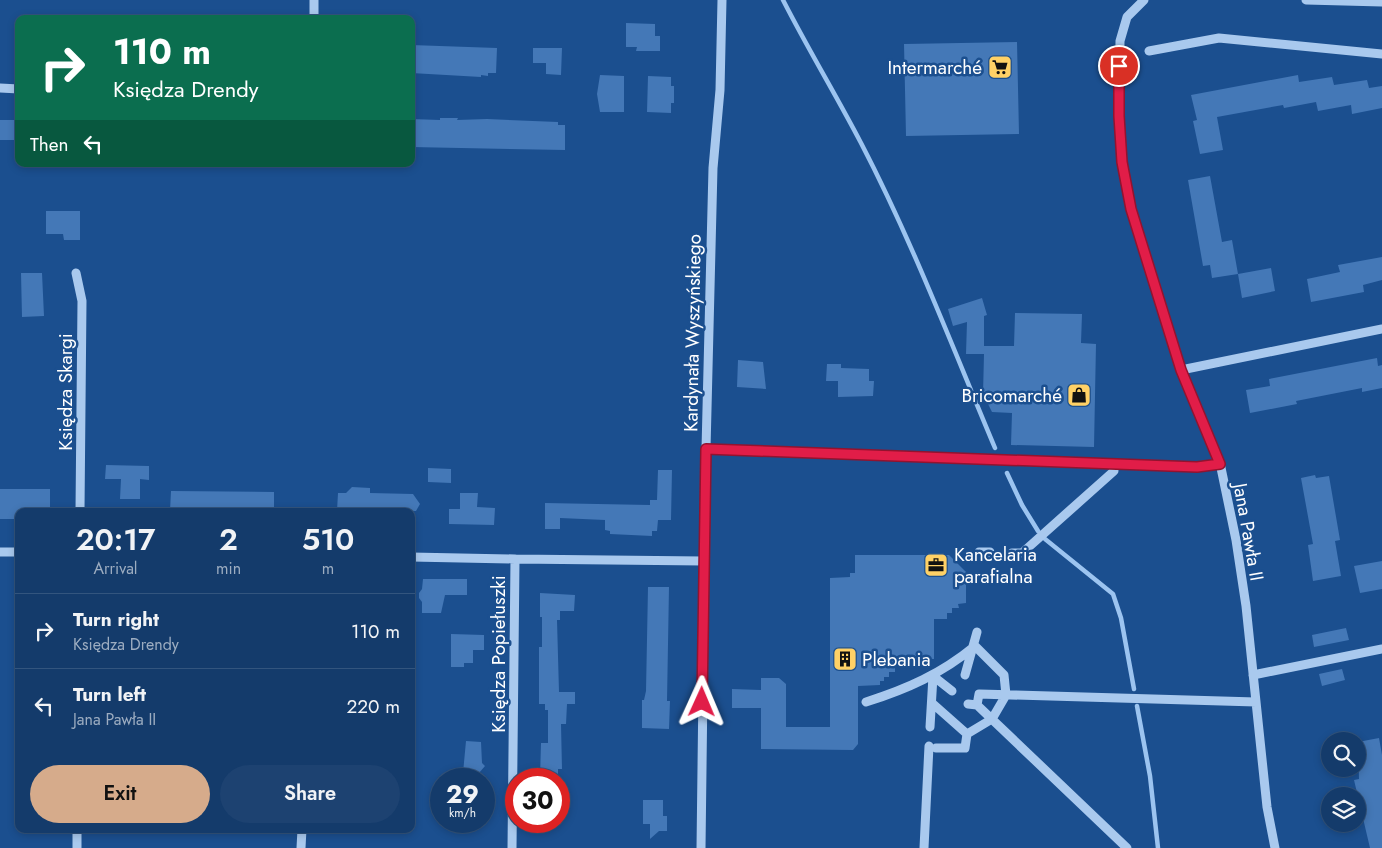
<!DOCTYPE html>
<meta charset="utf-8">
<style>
:root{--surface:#143b6b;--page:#1d4271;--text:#f1f3f6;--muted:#9dadc1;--line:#33557e;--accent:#d6ab8b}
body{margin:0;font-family:Jost,sans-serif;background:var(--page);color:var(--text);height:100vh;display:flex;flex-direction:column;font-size:19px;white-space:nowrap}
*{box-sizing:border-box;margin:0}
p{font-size:16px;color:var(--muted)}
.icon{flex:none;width:28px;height:28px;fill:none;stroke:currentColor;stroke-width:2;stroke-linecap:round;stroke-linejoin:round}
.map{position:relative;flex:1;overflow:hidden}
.details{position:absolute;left:15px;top:508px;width:400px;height:325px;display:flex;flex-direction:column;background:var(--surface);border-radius:10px;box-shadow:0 2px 8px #0003,0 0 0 1px var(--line)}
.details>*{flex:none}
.hud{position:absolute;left:15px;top:15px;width:400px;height:152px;border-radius:10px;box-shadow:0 2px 8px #0003,0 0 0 1px var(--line);background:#0b6e4f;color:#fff;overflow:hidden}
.fabs{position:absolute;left:1321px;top:732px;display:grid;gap:10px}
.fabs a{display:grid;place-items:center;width:45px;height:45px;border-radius:50%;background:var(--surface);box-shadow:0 2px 8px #0003,0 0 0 1px var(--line);font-size:25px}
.speed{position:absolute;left:430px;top:768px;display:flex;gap:10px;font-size:25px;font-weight:700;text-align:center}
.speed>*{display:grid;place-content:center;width:65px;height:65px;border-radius:50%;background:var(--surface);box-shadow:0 2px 8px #0003,0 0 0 1px var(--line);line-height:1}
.speed small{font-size:12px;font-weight:400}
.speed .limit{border:8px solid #d22;background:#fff;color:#111}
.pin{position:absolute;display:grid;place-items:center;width:42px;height:42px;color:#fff;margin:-21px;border:2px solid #fff;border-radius:50%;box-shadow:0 1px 5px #0007}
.me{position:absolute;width:55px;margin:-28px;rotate:1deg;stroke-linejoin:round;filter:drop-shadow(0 0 4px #0008)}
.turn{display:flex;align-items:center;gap:18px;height:105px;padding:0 15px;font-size:22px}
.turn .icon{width:65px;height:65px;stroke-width:2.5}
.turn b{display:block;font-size:35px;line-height:42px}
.then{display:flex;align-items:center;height:48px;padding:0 15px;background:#0003;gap:10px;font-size:19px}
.eta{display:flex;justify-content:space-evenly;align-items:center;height:85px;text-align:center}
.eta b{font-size:30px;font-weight:600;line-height:35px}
.action{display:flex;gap:10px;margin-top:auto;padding:10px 15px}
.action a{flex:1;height:58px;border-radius:30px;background:var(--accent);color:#111;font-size:20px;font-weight:600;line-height:58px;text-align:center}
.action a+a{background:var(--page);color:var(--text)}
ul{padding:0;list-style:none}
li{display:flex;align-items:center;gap:15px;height:75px;padding:0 15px;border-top:1px solid var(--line)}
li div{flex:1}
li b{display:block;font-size:19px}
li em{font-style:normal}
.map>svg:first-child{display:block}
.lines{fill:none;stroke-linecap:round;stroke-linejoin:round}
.stream{stroke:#9cc4f0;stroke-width:4.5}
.building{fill:#4478b7}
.minor{stroke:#a9c9ee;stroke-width:9}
.route-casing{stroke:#92132f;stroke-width:12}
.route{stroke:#e11d48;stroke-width:9}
.labels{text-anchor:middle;stroke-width:5;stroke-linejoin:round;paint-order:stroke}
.poi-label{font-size:19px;fill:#fff;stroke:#1b4f8f;text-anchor:end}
.street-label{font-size:19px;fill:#fff;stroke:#1b4f8f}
</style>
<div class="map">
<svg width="1382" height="848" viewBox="0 0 1382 848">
<rect width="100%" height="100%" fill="#1b4f8f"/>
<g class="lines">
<!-- stream -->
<path class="stream" d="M783 0C808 49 836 95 861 143 912 241 952 346 995 448
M1007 473 1022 505 1038 531
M1045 539 1113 594 1121 618 1134 689
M1137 706 1150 776 1158 848"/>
</g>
<!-- building -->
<path class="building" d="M626 23 655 24V36H660V51H636L637 47H626Z
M1017 42 1019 134 906 136 904 44Z
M411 45 497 48 496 73H488V76L481 75V77L411 73Z
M533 48H562L561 75 546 74V63H533Z
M600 75 624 76V112H600L597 94Z
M1298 75 1299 82 1332 77 1334 85 1367 80 1369 88 1382 86V108L1352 114 1351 105 1318 111 1316 102 1284 108 1283 105 1217 117 1223 150 1200 154 1193 121 1197 120 1191 95Z
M648 76 671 77V86H674V103H671V113L647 112Z
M440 118H458L457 120 487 119 558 122V125H565V150L411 147V119L440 120Z
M0 120H19V140H0Z
M1210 176 1222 242 1232 240 1238 274 1212 278 1210 265 1203 266 1188 180Z
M46 211H80V240H64L63 234H46Z
M1382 257V280L1363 285 1364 292 1311 302 1307 279 1340 272 1338 265Z
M1271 268 1275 291 1242 298 1238 274Z
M21 273H42L44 316 22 317Z
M982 298 987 315 984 316V346H1014L1015 313 1082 314 1081 343 1096 344 1094 447 1011 445 1012 413 992 412 983 394 984 354H966L967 322 953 326 948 309Z
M1377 358 1378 366 1382 365V388L1362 392V388L1296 401 1297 404 1250 413 1246 390 1270 386 1269 379Z
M738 360 763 362 766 389 737 387Z
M827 364H841V368L869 369V381H874L873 396 838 397V381H826Z
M106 465 149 466V480L140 479V499H120L121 479H105Z
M428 468 451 469V483L428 482Z
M658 470H672L671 520H658L657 531H652V536L610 534V531L605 530V520L560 518V529H545V503L650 505V500H657Z
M1315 475 1316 478 1329 476 1340 540 1335 541 1341 576 1313 581 1308 545 1313 544 1301 478Z
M352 487 370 488V493L413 494 420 504 416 511H337L338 493H346Z
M0 489H50V511H19V519H0Z
M171 491 274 492V511H170Z
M460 493H478L477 507 495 508 494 525 449 524V509H460Z
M855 555H949L966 572V603L958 604 959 608H952V613H947V619H934V659L895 658V672H889V677H884V681H880V685L858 686V744L853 750 761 749V708H732V689L761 690V678H779L786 684V727H830V578L850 577V573H855Z
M1382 561V589L1360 593 1354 566Z
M423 579H467V595H445L441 613H422V602L419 598V593L422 589Z
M648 587H669L667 701H670L669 729 642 728V700H644L646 691Z
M540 593 575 595 574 611H560V620H557L559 692H575V704H567L566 724H561L562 769H558V779L540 778 541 743H548V710H545V704H539V647H542V617H540Z
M1346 628 1349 640 1314 647 1312 635Z
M451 634 484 635V650H473V663H464V667H451Z
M1342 669 1345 680 1322 686 1319 674Z
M1379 738 1382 755V848H1370L1354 780 1359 779 1358 742Z
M466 741 481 742 482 763 485 766 479 773H463Z
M643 800H663V816H667V831H659L650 839V824H643Z"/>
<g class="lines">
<!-- minor -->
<path class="minor" d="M1144 0 1127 17 1120 41 1119 116 1122 162 1131 209 1181 370 1220 463 1236 540 1246 606 1267 807 1275 848
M1306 0 1382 2
M314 19V0
M1149 51 1219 38 1382 54
M0 88 19 89
M76 273 82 301 80 511
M1181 370 1382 329
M706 449 1197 467 1220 463
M0 552H19
M979 552H990
M1012 553H1022L1114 471 1113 464
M411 557 515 559
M965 675 977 632
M1253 675 1382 649
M933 676 952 691
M866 702C907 689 941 674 975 646L1004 675 1006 695 992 719 967 734 965 748H936
M932 703 967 734
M968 704 977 705 979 694 1256 702
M977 705 1127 848
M930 727 933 676
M77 848V829
M301 848 302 829
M512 848 515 559 703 561
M701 848 706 449 713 168 720 90 722 0
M924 848 929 746"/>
</g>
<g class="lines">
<!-- route casing -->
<g class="route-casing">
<path id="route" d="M702 702 706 449 1197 467 1220 464 1181 370 1131 209 1122 162 1119 116V66"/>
</g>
<!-- route -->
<use href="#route" class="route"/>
</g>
<!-- icons -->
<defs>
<g id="supermarket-square" transform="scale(1.25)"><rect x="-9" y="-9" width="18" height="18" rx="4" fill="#ffd166" stroke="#1b4f8f"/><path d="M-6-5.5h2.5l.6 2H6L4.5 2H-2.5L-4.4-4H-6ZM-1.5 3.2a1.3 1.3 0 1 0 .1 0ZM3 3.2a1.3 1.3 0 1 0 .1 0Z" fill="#111"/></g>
<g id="shop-square" transform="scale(1.25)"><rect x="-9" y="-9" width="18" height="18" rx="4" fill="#ffd166" stroke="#1b4f8f"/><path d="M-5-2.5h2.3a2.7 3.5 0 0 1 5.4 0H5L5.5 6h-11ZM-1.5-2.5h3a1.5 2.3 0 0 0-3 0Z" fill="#111"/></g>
<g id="office-square" transform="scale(1.25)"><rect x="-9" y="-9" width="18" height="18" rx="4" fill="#ffd166" stroke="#1b4f8f"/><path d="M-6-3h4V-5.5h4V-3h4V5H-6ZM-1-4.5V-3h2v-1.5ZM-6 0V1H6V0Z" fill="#111"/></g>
<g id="building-square" transform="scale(1.25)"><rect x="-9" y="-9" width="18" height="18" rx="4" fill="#ffd166" stroke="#1b4f8f"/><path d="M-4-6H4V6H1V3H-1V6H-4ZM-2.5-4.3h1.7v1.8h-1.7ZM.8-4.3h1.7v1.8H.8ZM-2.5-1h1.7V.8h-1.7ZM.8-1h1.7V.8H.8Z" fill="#111"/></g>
</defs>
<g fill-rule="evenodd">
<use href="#supermarket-square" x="1000" y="67"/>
<use href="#shop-square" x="1079" y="395"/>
<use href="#office-square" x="936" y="565"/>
<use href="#building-square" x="845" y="659"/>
</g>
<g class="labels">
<!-- poi labels -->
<g class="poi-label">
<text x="982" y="74">Intermarché</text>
<text x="1062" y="402">Bricomarché</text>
<text x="954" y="561" text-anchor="start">Kancelaria<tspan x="954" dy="22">parafialna</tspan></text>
<text x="862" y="666" text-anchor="start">Plebania</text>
</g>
<!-- street labels -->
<g class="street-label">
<text transform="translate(692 333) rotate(-89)" y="7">Kardynała Wyszyńskiego</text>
<text transform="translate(65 392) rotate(-90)" y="7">Księdza Skargi</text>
<text transform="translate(1249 532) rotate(80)" y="7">Jana Pawła II</text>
<text transform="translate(498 654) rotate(-90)" y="7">Księdza Popiełuszki</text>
</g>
</g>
</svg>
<div class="fabs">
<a><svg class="icon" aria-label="search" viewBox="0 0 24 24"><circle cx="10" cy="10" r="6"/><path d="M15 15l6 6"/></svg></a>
<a><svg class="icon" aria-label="layers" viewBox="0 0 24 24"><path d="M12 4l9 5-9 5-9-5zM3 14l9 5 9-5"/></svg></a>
</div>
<div class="speed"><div>29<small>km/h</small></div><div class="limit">30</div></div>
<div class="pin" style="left:1119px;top:66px;background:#d93025"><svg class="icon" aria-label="arrive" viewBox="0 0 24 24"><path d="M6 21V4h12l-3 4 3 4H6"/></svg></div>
<svg class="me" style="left:702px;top:702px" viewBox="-20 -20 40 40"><path d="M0-17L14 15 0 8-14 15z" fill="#e11d48" stroke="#fff" stroke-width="4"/></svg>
<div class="hud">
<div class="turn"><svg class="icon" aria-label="right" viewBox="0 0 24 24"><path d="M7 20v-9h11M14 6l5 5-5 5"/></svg><div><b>110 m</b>Księdza Drendy</div></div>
<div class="then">Then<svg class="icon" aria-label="left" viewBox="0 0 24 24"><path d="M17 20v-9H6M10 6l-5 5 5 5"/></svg></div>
</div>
<section class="details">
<div class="eta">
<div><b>20:17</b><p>Arrival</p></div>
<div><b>2</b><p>min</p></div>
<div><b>510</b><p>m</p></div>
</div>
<ul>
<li><svg class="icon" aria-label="right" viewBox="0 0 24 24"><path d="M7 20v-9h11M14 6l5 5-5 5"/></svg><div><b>Turn right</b><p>Księdza Drendy</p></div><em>110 m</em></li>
<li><svg class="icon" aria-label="left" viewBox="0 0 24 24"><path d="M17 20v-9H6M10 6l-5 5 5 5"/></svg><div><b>Turn left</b><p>Jana Pawła II</p></div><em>220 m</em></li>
</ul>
<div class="action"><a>Exit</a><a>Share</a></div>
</section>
</div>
